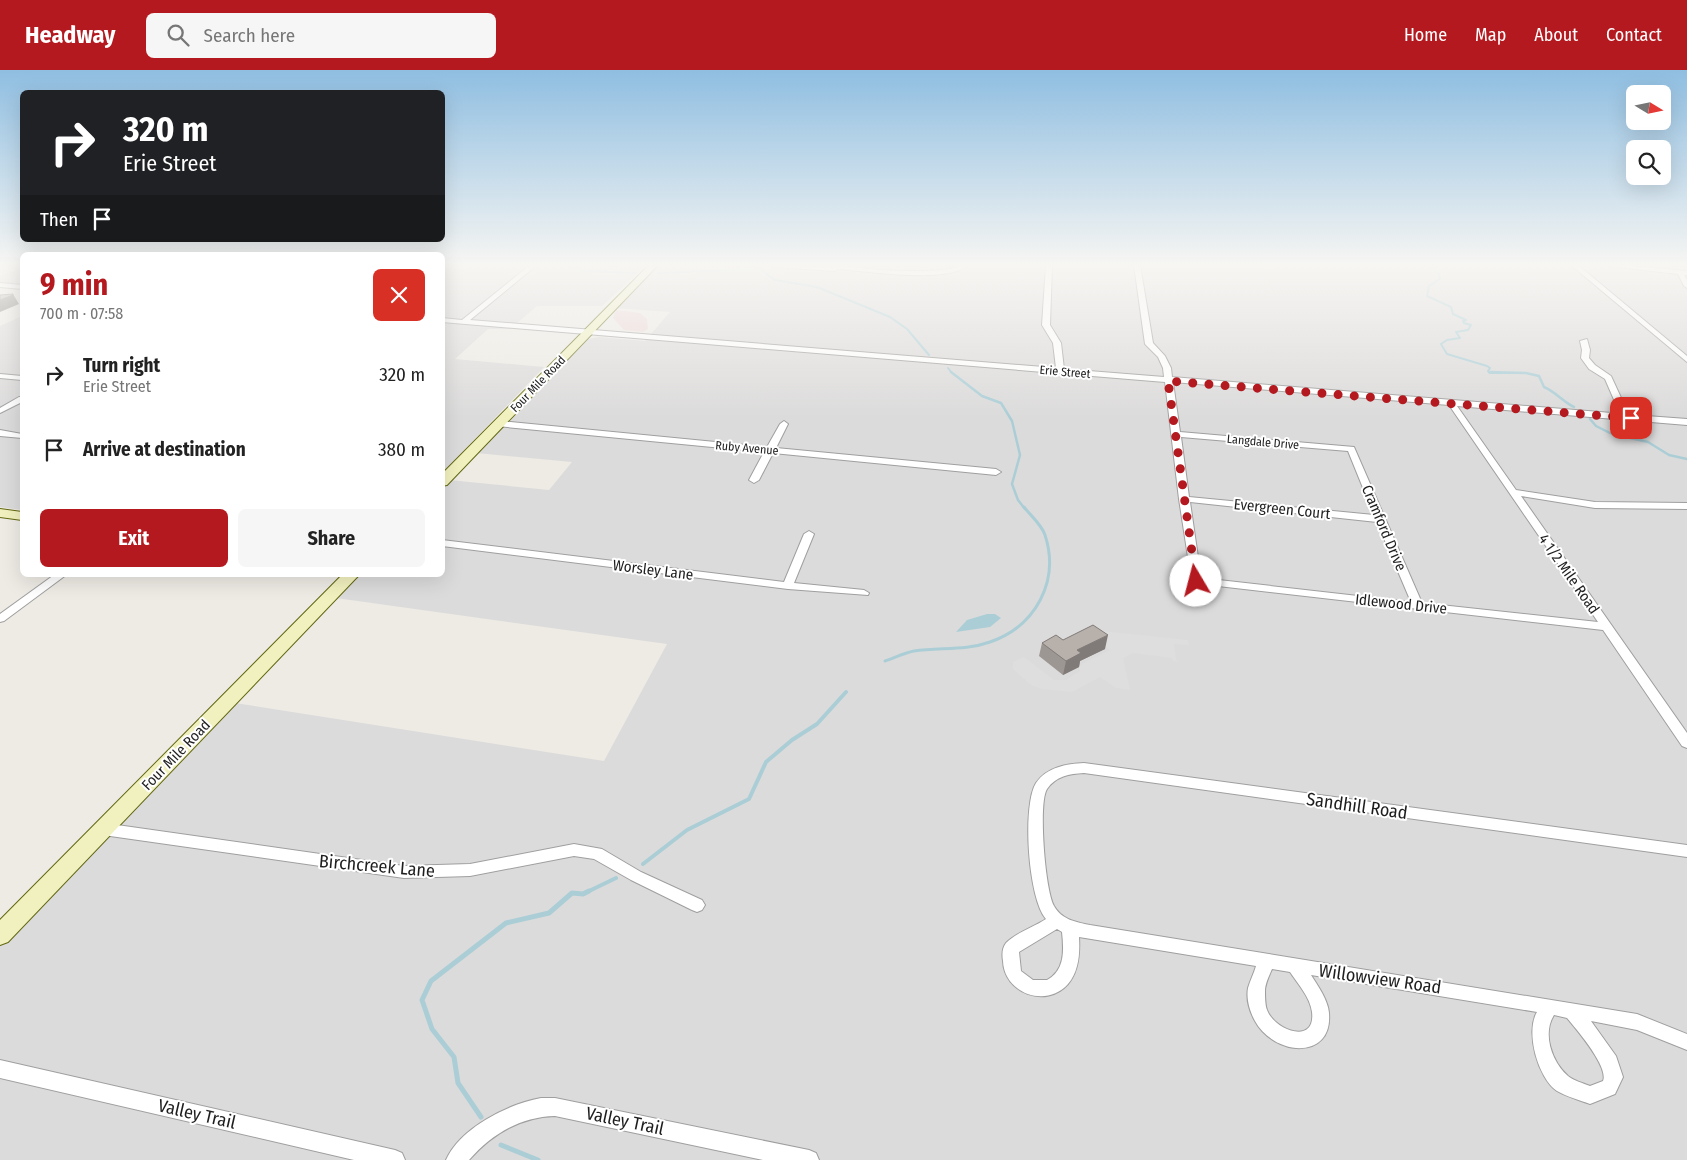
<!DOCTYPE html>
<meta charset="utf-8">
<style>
:root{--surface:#fff;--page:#f6f6f6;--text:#222;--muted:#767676;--accent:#b3191e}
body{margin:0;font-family:"Fira Sans Condensed",sans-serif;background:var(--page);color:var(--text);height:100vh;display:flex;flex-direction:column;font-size:19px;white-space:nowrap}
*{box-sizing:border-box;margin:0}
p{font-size:16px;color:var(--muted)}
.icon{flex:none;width:28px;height:28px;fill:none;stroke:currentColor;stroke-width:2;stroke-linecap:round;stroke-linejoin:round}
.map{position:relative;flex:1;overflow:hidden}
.panel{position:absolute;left:20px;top:182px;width:425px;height:325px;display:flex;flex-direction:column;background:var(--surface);border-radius:8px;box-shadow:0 5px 20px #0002}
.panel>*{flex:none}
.guide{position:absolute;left:20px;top:20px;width:425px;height:152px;border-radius:8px;box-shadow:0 5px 20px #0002;background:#202124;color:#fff;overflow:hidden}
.needle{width:32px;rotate:100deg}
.controls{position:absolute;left:1626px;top:15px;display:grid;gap:10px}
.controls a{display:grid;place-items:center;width:45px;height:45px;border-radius:8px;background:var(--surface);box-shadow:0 5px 20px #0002;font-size:25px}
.pin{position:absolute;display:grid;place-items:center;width:42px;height:42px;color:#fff;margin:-21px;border-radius:10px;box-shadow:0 2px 8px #0006}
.me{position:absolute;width:55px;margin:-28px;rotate:352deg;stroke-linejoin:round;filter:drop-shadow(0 0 4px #0008)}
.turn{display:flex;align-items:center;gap:18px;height:105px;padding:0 20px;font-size:22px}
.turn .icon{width:65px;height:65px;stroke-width:2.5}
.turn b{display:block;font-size:35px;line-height:42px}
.then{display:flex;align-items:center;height:48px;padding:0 20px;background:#0003;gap:10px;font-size:19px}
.round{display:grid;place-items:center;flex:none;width:52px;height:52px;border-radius:8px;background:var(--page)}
.summary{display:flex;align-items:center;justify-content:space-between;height:85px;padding:0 20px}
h1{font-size:30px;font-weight:700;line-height:38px;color:var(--accent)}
.button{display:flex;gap:10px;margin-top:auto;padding:10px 20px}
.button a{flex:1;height:58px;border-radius:8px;background:var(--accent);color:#fff;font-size:20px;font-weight:700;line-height:58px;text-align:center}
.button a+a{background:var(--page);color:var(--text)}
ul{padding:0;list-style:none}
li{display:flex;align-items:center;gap:15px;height:75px;padding:0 20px}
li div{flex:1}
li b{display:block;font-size:19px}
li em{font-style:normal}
header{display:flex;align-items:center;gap:30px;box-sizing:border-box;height:70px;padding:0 25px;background:var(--accent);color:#fff}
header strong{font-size:24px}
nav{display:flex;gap:28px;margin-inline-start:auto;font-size:18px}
.search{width:350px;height:45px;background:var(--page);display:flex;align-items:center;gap:12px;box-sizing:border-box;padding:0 18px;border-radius:8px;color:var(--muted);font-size:19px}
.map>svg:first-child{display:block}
.residential{fill:#dcdbdb}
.commercial{fill:#ecd7d7}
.parking{fill:#dedede}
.water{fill:#abced6}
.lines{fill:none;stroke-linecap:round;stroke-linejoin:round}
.stream-far4{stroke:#abced6;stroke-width:2}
.stream-far3{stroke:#abced6;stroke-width:2.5}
.stream-far2{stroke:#abced6;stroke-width:3}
.stream-far1{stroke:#abced6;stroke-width:4}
.stream{stroke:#abced6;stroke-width:5}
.street-casing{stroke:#9f9f9f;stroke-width:2}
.secondary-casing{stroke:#626812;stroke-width:2}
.street{fill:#fff;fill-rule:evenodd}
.secondary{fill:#f1f1bf;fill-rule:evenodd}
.wall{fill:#9d9793}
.shaded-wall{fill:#807b78}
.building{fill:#b7b0ab;stroke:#807b78}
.route{stroke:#b3191e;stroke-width:9;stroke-dasharray:0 16.2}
.labels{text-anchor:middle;stroke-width:4;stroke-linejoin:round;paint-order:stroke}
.far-street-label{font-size:12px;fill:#1e1e1e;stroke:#fff}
.street-label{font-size:15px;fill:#1e1e1e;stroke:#fff}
.near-street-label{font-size:18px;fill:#1e1e1e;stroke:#fff}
</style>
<header>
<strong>Headway</strong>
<div class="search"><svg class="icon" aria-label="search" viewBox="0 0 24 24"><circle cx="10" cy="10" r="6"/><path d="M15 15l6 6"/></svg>Search here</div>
<nav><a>Home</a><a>Map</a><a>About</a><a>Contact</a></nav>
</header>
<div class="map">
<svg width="1687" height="1090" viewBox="0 0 1687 1090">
<rect width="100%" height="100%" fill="#eeebe5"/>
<!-- residential -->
<path class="residential" d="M449 195H646L602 236H537L510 259H488L455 289 544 297 443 402V199Z
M657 195H1687V1090H0V873L235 633 604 691 667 574 336 528 358 505H442L443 417 449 410 549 420 572 392 476 383 588 269 599 267 645 271 670 242 616 238Z
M22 197V215L0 214V206Z
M22 246V440L0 437V256Z"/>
<!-- commercial -->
<path class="commercial" d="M616 240 640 243 647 249 648 259 643 262 624 260 613 248Z"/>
<!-- parking -->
<path class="parking" d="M1102 561 1188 570 1189 575 1174 574 1176 590 1179 592 1173 591 1172 588 1133 583 1123 588 1130 620 1116 618 1100 607 1072 622 1042 619 1031 615 1013 599V592L1024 587 1054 610H1066L1080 601 1078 596 1110 580 1090 568Z"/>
<!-- water -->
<path class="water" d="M987 544H995L1001 548 990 557 956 562 967 550Z"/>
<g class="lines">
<!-- stream-far4 -->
<path class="stream-far4" d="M569 195 583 201 635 203
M1428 195 1439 204 1440 209 1429 216 1427 226 1451 237 1453 244 1466 250 1463 251 1464 253 1471 255 1468 260 1456 262 1460 268 1447 270 1441 274 1447 284 1487 296 1490 298 1488 301 1490 303H1526
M658 203 760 199 775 210 817 217 890 247 907 259 929 285
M948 298 952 303"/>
<!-- stream-far3 -->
<path class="stream-far3" d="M951 302 982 326 1001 333 1012 351 1020 385 1012 414 1018 430 1025 439
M1489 302 1526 303 1539 306 1544 317C1556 322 1563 332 1574 337
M1590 349 1596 356 1612 364 1648 372 1669 385 1687 389"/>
<!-- stream-far2 -->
<path class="stream-far2" d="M885 591C894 588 904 583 914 581 940 577 965 581 990 572 1036 556 1060 511 1045 465 1042 455 1030 445 1024 437"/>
<!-- stream-far1 -->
<path class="stream-far1" d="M643 794 687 760 749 729 766 692 792 670 817 654 846 622
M587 822 616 808"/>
<!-- stream -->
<path class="stream" d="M481 1047 458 1013 454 987 432 959 422 930 431 911 506 853 549 843 572 823 583 824 589 821
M501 1075 538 1090"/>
<!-- street casing -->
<g class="street-casing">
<path id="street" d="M530 195H537L470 250 1056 298 1053 273 1042 255 1046 195H1052L1050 255 1061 273 1064 299 1164 307 1163 298 1158 287 1145 274 1134 195H1140L1153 273 1165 286 1171 298 1172 307 1624 344 1615 332 1605 309 1589 299 1581 288 1582 280 1580 271 1587 269 1590 280 1589 288 1595 295 1611 306 1623 332 1633 345 1687 349V355L1457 336 1516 420 1595 432 1687 433V439L1595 438 1521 426 1687 663V678L1682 676 1603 560 1192 513 1179 429 1165 312 442 252V248L462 250ZM1173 312 1449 335 1598 552 1422 533 1354 377 1180 362ZM1181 367 1348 381 1374 445 1189 427ZM1190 432 1377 452 1411 532 1201 508Z
M770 195 833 197 835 195H841C872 201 909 202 942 200 951 200 959 195 968 195 948 214 867 201 838 199L835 201 773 197Z
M1571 195H1578L1687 286V292Z
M1599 195H1623L1687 201V205H1684L1687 210V218L1684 216 1678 204Z
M0 213 22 215V219L0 217Z
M0 304 22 306V310L0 308Z
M19 327H22V332L0 343V338Z
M499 351 767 377 780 354 784 351 788 354 776 378 996 399 1001 402 996 405 773 383 759 410 754 413 749 410 764 382 496 356 495 354Z
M0 360 22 364V368L0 366Z
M809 461 814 464 794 513 864 520 869 523 868 525 788 519 442 476V470L784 512 804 464Z
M54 505H66L4 551 0 552V544Z
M1084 693 1687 775V787L1084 703C1069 704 1056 706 1047 719 1038 732 1045 821 1054 836 1062 850 1076 852 1090 855L1637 944 1687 964V980L1637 960 1591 951 1616 986 1623 1007 1615 1024 1590 1034C1580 1030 1567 1027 1557 1021 1538 1008 1525 962 1537 942L1311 905C1318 916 1328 930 1329 943 1333 991 1274 986 1255 951 1250 942 1246 929 1248 918 1250 911 1254 903 1256 896L1079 867C1080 883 1079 901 1068 914 1046 939 1004 923 1003 891 1002 885 1002 878 1006 873 1017 862 1034 857 1046 849 1028 829 1022 735 1036 713 1047 697 1066 694 1084 693ZM1057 859 1062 862C1064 881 1065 900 1047 910H1033L1021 901 1019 882ZM1272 899 1290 902C1298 914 1310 927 1312 942 1316 975 1275 961 1267 940 1265 935 1265 926 1265 921 1265 914 1269 906 1272 899ZM1554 945 1567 948C1577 960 1609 997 1603 1011L1590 1016C1583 1013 1574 1011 1568 1006 1552 992 1542 964 1554 945Z
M103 753 404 796 470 794 574 774 602 779 641 802 702 830 705 835 702 840 697 842 692 840 631 810 594 789 574 786 470 806 404 808 103 765 98 763 96 759 98 755Z
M0 990 395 1080 402 1083 405 1090H354L0 1008Z
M541 1028H555L809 1080 816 1083 819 1090H763L555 1046C520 1047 492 1064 469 1090H446C460 1058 508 1034 541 1028Z"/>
</g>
<!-- secondary casing -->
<g class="secondary-casing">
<path id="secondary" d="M649 195H658L447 415 442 416V404Z
M0 439 22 442V450L0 447Z
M342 505H359L8 872 0 875V850Z"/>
</g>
<!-- street -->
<use href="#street" class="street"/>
<!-- secondary -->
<use href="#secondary" class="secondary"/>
</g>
<!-- wall -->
<path class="wall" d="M1063 570 1105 579 1080 591 1079 597 1063 605 1039 586 1042 573Z"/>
<!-- shaded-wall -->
<path class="shaded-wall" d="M13 224 19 234 0 242V230Z
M1108 565 1105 579 1080 591 1079 597 1063 605 1066 591 1077 580Z"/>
<!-- building -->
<path class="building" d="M13 224V225L0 230V225Z
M1093 555 1108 565 1077 580 1081 583 1066 591 1042 573 1056 565 1063 570Z"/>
<!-- sky -->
<linearGradient id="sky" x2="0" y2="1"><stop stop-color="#8fbee1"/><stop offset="0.56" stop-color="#f7f6f3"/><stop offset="1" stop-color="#f7f6f3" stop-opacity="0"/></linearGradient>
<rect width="1687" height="348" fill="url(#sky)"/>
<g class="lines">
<!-- route -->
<path class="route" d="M1196 511 1168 311 1631 348"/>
</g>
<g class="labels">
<!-- far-street labels -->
<g class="far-street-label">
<text transform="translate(1065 302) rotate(5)" y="4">Erie Street</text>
<text transform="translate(538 314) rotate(-46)" y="4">Four Mile Road</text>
<text transform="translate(1263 372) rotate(5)" y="4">Langdale Drive</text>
<text transform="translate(747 378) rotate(5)" y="4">Ruby Avenue</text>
</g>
<!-- street labels -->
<g class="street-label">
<text transform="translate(1282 439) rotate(6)" y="5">Evergreen Court</text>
<text transform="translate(1384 458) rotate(67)" y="5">Cramford Drive</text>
<text transform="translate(653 500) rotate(7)" y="5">Worsley Lane</text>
<text transform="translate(1569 504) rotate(55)" y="5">4 1/2 Mile Road</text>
<text transform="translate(1401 534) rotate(6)" y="5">Idlewood Drive</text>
<text transform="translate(176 685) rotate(-46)" y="5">Four Mile Road</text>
</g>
<!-- near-street labels -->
<g class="near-street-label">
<text transform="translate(1357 736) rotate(8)" y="6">Sandhill Road</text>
<text transform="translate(377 796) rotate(5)" y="6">Birchcreek Lane</text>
<text transform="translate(1380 909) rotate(8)" y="6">Willowview Road</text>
<text transform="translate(197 1044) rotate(13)" y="6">Valley Trail</text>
<text transform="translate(625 1051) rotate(12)" y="6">Valley Trail</text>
</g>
</g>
</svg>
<div class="controls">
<a><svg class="needle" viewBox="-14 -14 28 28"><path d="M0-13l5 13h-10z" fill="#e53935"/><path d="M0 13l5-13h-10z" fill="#767676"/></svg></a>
<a><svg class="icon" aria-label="search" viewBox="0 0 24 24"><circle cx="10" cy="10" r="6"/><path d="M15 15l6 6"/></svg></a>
</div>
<div class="pin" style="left:1631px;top:348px;background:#d93025"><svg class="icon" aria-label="arrive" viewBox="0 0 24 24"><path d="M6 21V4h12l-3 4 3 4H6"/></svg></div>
<svg class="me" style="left:1196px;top:511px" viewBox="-20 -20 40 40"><circle r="19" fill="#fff"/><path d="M0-13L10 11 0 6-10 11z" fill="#b3191e"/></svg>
<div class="guide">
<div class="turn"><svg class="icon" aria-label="right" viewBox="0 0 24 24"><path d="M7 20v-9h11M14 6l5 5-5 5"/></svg><div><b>320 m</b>Erie Street</div></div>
<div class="then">Then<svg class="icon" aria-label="arrive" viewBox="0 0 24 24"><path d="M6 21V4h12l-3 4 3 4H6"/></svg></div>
</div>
<section class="panel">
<div class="summary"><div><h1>9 min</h1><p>700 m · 07:58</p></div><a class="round" style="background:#d93025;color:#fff"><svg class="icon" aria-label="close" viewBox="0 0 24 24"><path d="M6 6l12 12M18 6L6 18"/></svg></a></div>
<ul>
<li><svg class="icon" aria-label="right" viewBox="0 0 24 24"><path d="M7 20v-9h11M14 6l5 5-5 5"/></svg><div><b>Turn right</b><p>Erie Street</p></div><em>320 m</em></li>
<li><svg class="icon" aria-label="arrive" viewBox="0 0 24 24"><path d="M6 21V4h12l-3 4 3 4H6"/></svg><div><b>Arrive at destination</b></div><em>380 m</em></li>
</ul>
<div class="button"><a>Exit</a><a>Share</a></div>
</section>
</div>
